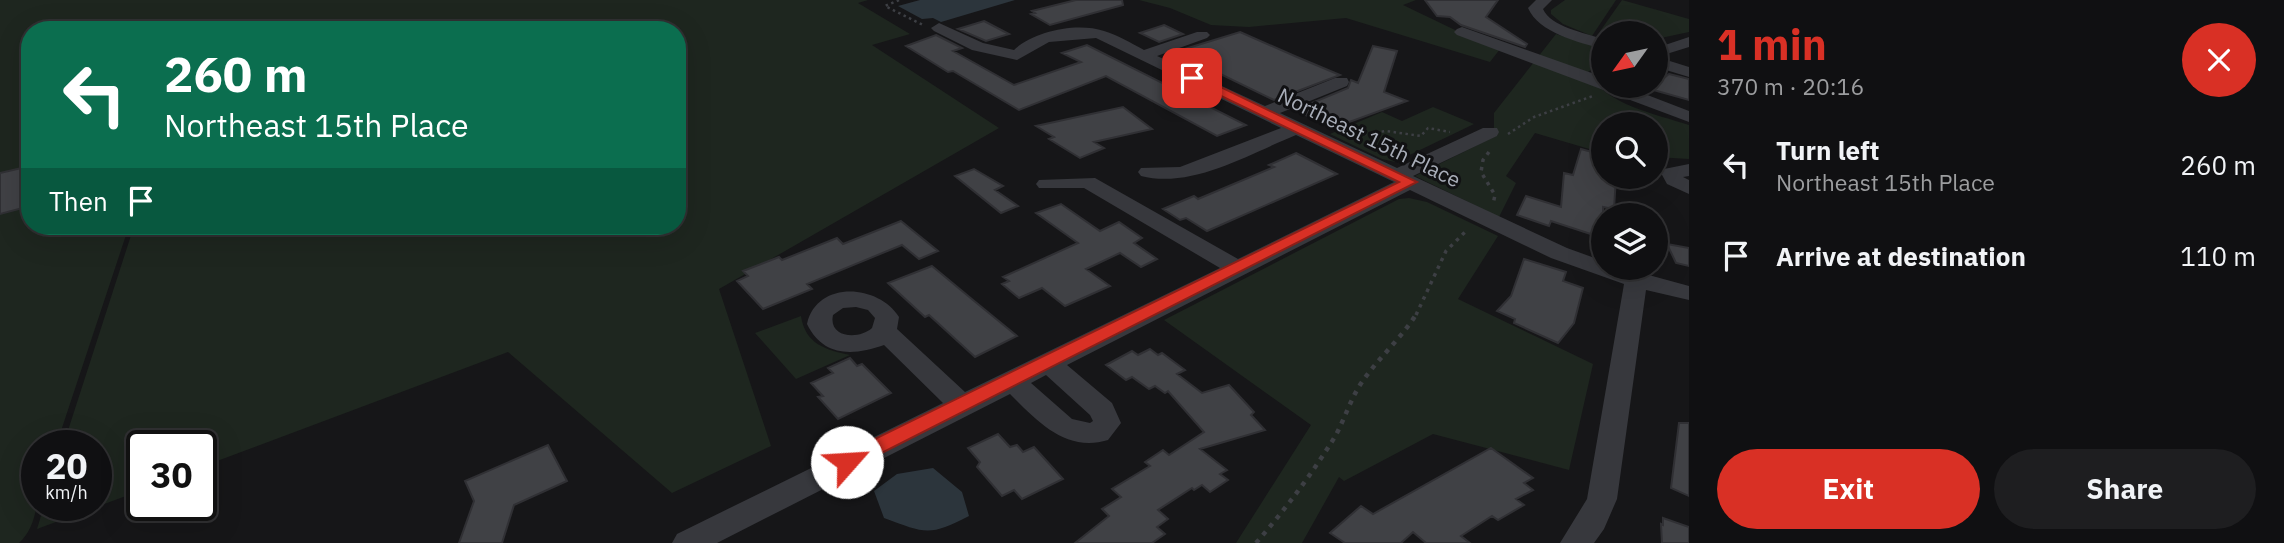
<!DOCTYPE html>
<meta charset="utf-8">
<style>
:root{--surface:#101012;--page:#1e1e20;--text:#f1f3f6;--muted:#9c9d9f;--line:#303032;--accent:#d93025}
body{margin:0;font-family:"IBM Plex Sans",sans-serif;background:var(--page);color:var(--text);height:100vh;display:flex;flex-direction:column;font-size:26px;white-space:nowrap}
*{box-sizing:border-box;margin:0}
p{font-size:23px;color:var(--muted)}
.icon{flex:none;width:38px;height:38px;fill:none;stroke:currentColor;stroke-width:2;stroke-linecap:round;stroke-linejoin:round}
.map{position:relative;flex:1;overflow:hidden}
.side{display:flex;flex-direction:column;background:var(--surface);width:595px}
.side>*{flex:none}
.hud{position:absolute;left:21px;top:21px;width:665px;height:214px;border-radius:28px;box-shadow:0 7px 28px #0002,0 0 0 2px var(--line);background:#0b6e4f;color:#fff;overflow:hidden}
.needle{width:46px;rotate:237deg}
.tools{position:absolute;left:1591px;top:21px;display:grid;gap:14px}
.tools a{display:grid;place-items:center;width:77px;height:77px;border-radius:50%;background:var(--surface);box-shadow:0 7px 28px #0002,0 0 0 2px var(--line);font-size:35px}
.speed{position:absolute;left:21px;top:430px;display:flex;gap:14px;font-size:35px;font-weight:700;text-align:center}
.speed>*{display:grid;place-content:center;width:91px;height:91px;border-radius:50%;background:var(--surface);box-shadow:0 7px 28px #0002,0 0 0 2px var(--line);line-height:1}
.speed small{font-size:18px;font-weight:400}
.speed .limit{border:4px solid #111;border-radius:10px;background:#fff;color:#111}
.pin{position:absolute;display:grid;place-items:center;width:60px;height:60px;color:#fff;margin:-30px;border-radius:14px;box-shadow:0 4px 10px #0006}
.me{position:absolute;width:77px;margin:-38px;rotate:64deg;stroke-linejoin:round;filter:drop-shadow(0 0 5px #0008)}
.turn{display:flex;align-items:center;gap:24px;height:147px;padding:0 28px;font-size:32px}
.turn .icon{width:91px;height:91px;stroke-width:2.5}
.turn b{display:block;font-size:49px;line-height:60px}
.then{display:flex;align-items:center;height:66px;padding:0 28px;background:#0003;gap:14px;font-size:26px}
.round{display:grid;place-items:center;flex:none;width:74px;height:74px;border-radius:37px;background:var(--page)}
.head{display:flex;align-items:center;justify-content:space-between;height:119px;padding:0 28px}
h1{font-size:42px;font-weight:700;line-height:52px;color:var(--accent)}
.action{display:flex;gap:14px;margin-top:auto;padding:14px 28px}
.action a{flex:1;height:80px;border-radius:42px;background:var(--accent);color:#fff;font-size:28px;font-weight:700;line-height:80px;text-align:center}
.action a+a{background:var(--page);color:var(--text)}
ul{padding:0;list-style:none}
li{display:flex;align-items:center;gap:21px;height:91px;padding:0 28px}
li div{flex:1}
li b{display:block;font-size:26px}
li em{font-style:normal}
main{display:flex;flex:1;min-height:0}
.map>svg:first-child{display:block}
.green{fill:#1e261f}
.water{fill:#2c353c}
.building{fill:#404145;stroke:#303034;stroke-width:2}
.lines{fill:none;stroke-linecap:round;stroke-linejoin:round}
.path-far2{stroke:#3d3f44;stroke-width:2.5;stroke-dasharray:2.5 3.5;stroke-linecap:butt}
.path-far1{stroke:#3d3f44;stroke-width:3.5;stroke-dasharray:3.5 5;stroke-linecap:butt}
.path{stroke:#3d3f44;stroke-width:4.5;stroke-dasharray:4.5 6;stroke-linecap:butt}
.minor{fill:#37383d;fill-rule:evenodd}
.route{fill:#d93025;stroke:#8d1f18;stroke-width:2}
.labels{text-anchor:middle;stroke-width:6;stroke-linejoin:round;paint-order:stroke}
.street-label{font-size:21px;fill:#a8adb8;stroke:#111113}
</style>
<main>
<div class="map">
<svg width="1689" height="543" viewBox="0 0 1689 543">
<rect width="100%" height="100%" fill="#161618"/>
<!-- green -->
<path class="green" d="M0 0H868L858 3 910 34 872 45 999 128 719 289 771 446 672 493 508 352 201 467V446H142V490L37 529 44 506H96V446H63L134 226H677V30H30V226H129L56 446H37C37 478 44 520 19 543H0Z
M1139 0H1416L1403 5 1478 41 1500 49 1490 62 1346 18 1249 27 1211 25 1170 8Z
M1565 0H1616L1592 36 1563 24 1551 14V10Z
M1622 0 1689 19V32L1656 39V33H1603V40L1596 37Z
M1556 34 1603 49V62L1588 72C1605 105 1656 114 1689 125V159L1656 157V124H1603V153L1535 133 1506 176 1516 183 1499 217 1415 176 1498 135 1494 131V113Z
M1433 107 1474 124 1395 162 1382 159 1330 134 1382 112 1402 121Z
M1409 198 1427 202 1498 236 1458 299 1593 364 1569 470 1433 434 1344 481 1339 477 1302 543H1236L1311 425 1164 320 1399 199Z
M801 316C805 344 826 350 850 355L796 379 755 333Z"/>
<!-- water -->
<path class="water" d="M920 0H1015L941 22 933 18 922 19 898 6Z
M933 468 962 492 969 516C929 537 925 533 884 518L874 491 897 474Z"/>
<!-- building -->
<path class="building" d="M1076 0H1122L1123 5 1050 25 1031 14 1035 13 1032 11Z
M1425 0H1498L1486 17 1527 44 1525 47 1461 25 1450 17 1437 16Z
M984 21 1009 34 986 41 958 29Z
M1164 25 1183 34 1159 42 1140 33Z
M1240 32 1297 57 1340 75 1274 100 1175 52Z
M936 35 962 48 953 51 1014 85 1081 62 1062 53 1087 45 1246 125 1217 136 1106 76 1019 110 953 71 948 72 906 46Z
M1373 46 1397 51 1384 92 1407 101 1333 128 1295 110 1348 88 1351 80 1358 83Z
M1669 74 1689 79V100L1650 89Z
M1123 107 1152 129 1094 142 1104 148 1080 158 1049 139 1054 137 1036 126Z
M1581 149 1603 155V177H1616L1614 209 1603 207V238L1551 221 1549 226 1517 215 1526 196 1561 207 1564 173 1573 175Z
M1296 153 1337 174 1207 231 1186 218 1180 220 1163 209 1194 196 1198 199 1274 167 1269 165Z
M30 166V206L0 214V173Z
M974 169 1003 186 995 190 1018 206 1001 213 955 176Z
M1061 204 1100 231 1119 222 1142 238 1134 243 1157 259 1141 267 1120 253 1086 269 1110 286 1065 306 1042 288 1019 298 1002 284 1009 281 1003 277 1078 243 1036 213Z
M901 221 938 251 919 259 902 245 807 284 812 289 763 309 737 281 748 276 743 271 779 257 782 260 837 238 843 244Z
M1667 244 1689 248V266L1676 263Z
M1524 259 1566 272 1563 281 1583 288 1574 323 1558 343 1514 323 1515 319 1497 311 1511 296Z
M932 266 973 300 1017 336 975 357 929 315 925 317 888 283Z
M1150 349 1158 355 1162 353 1185 370 1177 374 1202 393 1229 385 1254 412 1251 415 1265 430 1200 449 1227 470 1220 474 1228 480 1210 492 1202 485 1194 490 1192 488 1158 510 1168 519 1157 527 1165 534 1152 543H1075L1109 516 1102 509 1121 497 1112 489 1150 466 1145 462 1163 450 1169 455 1204 432 1168 391 1165 393 1155 386 1149 389 1132 377 1126 380 1106 365 1132 351 1138 355Z
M850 358 857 366 862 364 891 393 838 419 818 397 823 396 811 383 833 373 828 368Z
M1679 423H1689V496L1671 488Z
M998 434 1010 447 1017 445 1023 452 1034 447 1063 479 1022 499 1014 490 1002 496 977 467 980 462 968 448Z
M548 445 567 481 514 505 502 543H459L474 501 465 481Z
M1491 448 1533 478 1524 483 1533 490 1516 499 1524 505 1498 520 1492 516 1461 536 1470 543H1426L1413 532 1401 543H1345L1330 533 1361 506 1373 514Z
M1663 518 1689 527V543H1662L1661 524 1663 525Z"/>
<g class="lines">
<!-- path-far2 -->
<path class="path-far2" d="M899 0 885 6 923 25
M1508 134 1534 117 1593 96
M1352 136 1386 131 1421 136 1428 128 1450 132"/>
<!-- path-far1 -->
<path class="path-far1" d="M1489 152 1483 160 1481 172 1495 195 1493 204
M1416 315 1446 251 1468 229"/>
<!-- path -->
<path class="path" d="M1256 543C1283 512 1309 478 1331 443 1343 425 1348 404 1360 385 1377 359 1401 339 1417 313"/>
<!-- minor -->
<path class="minor" d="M1536 0H1552L1543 9C1551 27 1585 33 1603 39V49C1578 42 1539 33 1528 8Z
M939 23 983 43 1014 50C1034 31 1077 22 1104 31 1118 35 1131 43 1144 50L1197 32H1207L1210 35 1207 38 1157 56 1265 106 1335 78H1347L1349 82 1347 86 1280 113 1397 168 1483 128H1497L1499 132 1497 136 1413 176 1567 248 1603 261V268H1623L1689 286V300L1646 290 1617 499 1604 529 1594 543H1560L1587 499 1624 284 1551 258 1410 190 1067 365 1112 403 1121 423 1108 440C1066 453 1037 421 1010 394L717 543H672L677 534 943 403 884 345C853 356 823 357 807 324 817 280 878 284 899 317L897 329 965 392 1220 268 1084 188H1039L1036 184 1039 180 1095 178 1238 259 1394 182 1296 135C1249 154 1192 189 1141 176L1138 172 1141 168 1180 167 1281 128 1096 38 1049 42 1017 60 972 50 934 31 931 28ZM856 307 868 310 875 318 872 328C859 340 828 338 833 315L843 308ZM1046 375 1090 415 1093 421 1090 423 1072 419 1031 383Z
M1462 27 1603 77V86H1624L1689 111V122L1457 35 1454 32 1457 29Z
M1689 37V47L1657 57 1689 67V77L1656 67V48Z
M1689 164V176L1683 177 1689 180V194L1667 184 1661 173 1664 169Z"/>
</g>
<!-- route -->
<path class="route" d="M1188 75H1196L1417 182 854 467 847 470 840 467 837 462 840 456 1399 182 1188 80Z"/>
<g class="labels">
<!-- street labels -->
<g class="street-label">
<text transform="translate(1369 138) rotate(26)" y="7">Northeast 15th Place</text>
</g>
</g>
</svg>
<div class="tools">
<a><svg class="needle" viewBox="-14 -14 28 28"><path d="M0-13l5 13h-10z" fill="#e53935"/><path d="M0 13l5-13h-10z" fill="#9c9d9f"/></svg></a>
<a><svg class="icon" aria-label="search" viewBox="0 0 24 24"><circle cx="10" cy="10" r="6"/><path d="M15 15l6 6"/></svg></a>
<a><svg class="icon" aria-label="layers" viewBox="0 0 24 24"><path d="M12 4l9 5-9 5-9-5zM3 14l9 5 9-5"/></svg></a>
</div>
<div class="speed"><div>20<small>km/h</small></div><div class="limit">30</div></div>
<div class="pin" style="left:1192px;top:78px;background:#d93025"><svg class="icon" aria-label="arrive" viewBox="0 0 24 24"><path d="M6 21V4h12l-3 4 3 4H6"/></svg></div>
<svg class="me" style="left:847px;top:462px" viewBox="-20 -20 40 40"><circle r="19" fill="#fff"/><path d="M0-13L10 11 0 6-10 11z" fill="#d93025"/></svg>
<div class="hud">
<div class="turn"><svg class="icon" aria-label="left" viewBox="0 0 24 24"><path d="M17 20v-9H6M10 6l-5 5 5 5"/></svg><div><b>260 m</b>Northeast 15th Place</div></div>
<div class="then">Then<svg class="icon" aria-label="arrive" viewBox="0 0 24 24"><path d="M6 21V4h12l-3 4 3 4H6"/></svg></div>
</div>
</div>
<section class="side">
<div class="head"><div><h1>1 min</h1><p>370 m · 20:16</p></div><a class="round" style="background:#d93025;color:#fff"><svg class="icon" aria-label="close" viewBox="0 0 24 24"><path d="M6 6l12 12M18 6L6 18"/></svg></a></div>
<ul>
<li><svg class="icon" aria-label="left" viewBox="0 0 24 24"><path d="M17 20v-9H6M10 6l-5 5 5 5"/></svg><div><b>Turn left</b><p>Northeast 15th Place</p></div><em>260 m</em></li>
<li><svg class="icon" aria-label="arrive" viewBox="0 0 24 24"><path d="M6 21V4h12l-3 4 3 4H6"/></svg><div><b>Arrive at destination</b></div><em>110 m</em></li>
</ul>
<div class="action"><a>Exit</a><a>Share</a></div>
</section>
</main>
